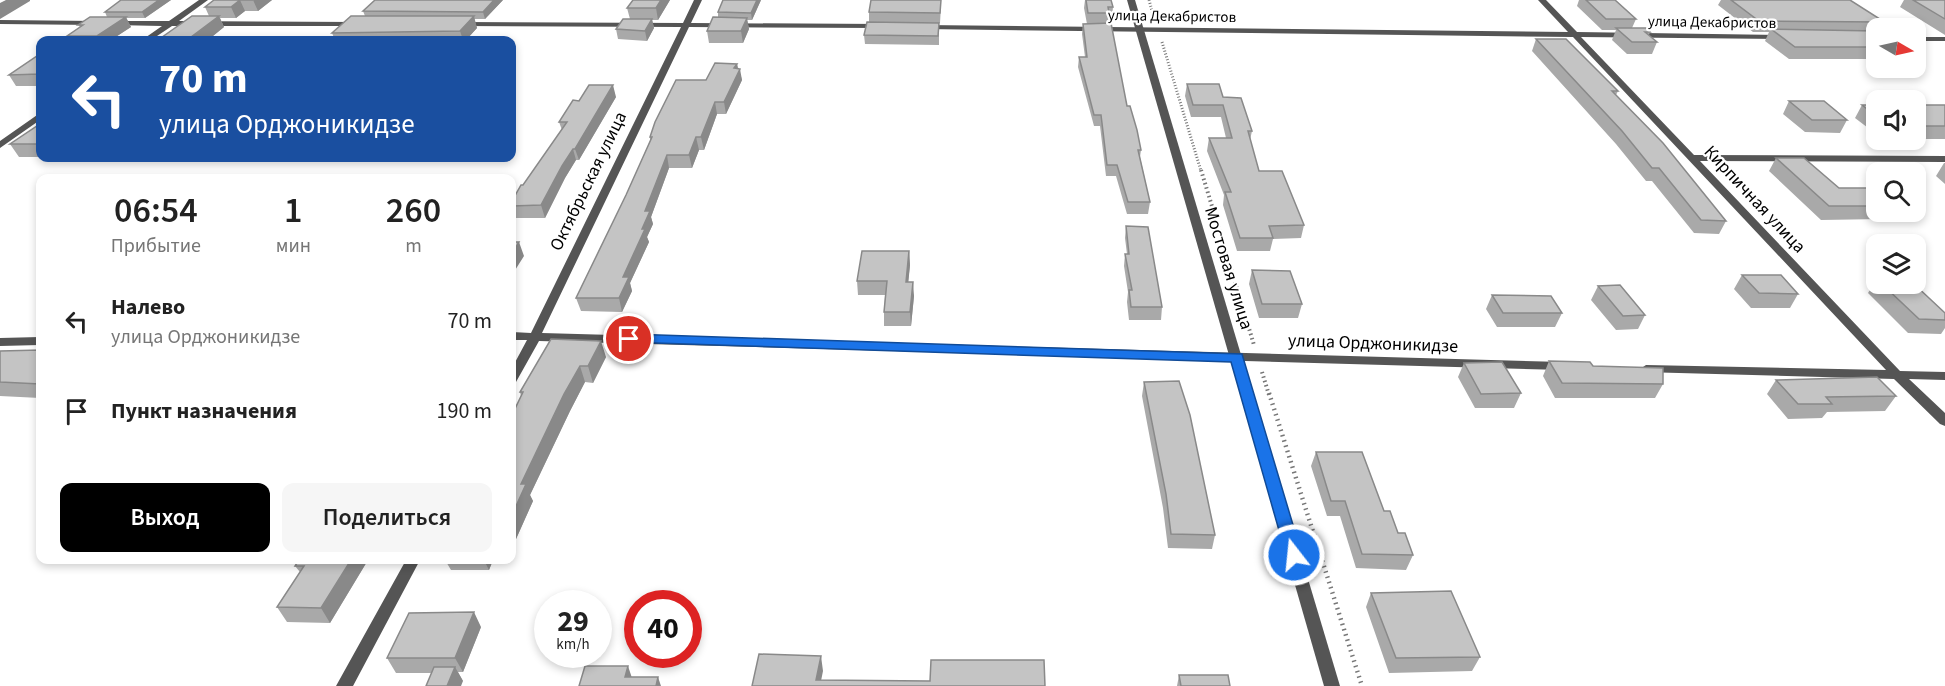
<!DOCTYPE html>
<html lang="ru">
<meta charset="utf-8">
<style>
:root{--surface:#fff;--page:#f6f6f6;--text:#222;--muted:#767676;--accent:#000}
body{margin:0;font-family:"Source Sans 3",sans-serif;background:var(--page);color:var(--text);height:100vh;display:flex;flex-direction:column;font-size:22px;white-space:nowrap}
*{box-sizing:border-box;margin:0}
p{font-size:20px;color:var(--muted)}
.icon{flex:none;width:33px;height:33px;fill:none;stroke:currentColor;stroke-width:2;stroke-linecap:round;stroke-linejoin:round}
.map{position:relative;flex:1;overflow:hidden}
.drawer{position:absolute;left:36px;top:174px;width:480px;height:390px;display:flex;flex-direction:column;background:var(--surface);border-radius:12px;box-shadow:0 3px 9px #0003}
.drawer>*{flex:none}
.hud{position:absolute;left:36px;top:36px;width:480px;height:126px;border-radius:12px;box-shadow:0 3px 9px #0003;background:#1a4fa0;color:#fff;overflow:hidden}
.needle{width:39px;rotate:99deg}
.buttons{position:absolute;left:1866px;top:18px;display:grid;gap:12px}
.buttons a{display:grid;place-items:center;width:60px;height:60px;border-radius:12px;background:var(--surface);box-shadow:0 3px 9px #0003;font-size:30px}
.speed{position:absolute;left:534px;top:590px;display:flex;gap:12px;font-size:30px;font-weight:700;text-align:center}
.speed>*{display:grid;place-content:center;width:78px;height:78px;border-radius:50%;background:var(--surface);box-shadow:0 3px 9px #0003;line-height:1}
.speed small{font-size:15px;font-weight:400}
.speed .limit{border:9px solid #d22;background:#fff;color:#111}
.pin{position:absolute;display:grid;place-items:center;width:51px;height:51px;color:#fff;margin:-26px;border:3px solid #fff;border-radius:50%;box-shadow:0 2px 6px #0007}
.me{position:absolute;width:66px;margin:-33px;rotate:344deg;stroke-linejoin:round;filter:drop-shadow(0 0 4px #0008)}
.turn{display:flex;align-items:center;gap:21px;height:126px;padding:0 24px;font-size:27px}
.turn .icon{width:78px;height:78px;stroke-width:2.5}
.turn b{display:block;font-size:42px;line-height:51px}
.eta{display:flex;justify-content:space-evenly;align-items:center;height:102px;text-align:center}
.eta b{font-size:36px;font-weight:600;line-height:42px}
.action{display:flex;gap:12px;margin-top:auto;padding:12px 24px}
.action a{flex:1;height:69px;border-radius:12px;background:var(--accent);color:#fff;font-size:24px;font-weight:600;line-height:69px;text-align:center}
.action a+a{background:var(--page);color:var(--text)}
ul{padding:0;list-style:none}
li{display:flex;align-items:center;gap:18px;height:90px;padding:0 24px}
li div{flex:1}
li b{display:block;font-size:22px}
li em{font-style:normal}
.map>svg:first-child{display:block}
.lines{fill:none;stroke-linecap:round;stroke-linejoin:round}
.path-far2{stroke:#777;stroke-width:3;stroke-dasharray:1 2;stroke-linecap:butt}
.path-far1{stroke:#777;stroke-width:4;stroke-dasharray:1.5 3;stroke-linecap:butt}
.path{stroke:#777;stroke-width:4.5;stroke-dasharray:1.5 4;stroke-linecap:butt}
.minor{fill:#555;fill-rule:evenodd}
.tertiary{fill:#555;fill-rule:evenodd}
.wall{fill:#a9a9a9}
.shaded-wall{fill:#898989}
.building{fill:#c4c4c4;stroke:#898989;stroke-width:1.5}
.route{fill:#1a73e8;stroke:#114b97;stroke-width:1.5}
.labels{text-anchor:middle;stroke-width:4.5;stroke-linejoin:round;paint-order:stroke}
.far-street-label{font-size:15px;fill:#000;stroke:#fff}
.street-label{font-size:18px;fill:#000;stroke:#fff}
</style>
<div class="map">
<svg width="1945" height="686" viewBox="0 0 1945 686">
<rect width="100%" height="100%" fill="#fff"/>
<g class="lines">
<!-- path-far2 -->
<path class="path-far2" d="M1149 0 1154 18
M1162 42 1201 171"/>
<!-- path-far1 -->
<path class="path-far1" d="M1201 170 1254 345
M1262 372 1269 395"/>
<!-- path -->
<path class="path" d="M1269 393 1362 686"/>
<!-- minor -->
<path class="minor" d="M199 0H208L179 21 357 22 361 24 357 26H172L151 40H142L162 26 114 25 110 23 114 21H169Z
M694 0H702L691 23 882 24 886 26 882 28 689 27 542 333 1563 362 1569 366 1563 370 539 341 516 382 512 383V368L527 340H512V332L531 333 681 27 462 26 458 24 462 22 683 23Z
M1538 0H1546L1577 32 1785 35V39H1782L1581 37 1694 155 1945 156V162L1700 161 1900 371 1945 372V380L1909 379 1945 413V426L1940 424 1894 379 1642 372 1640 369 1646 365 1886 370 1573 37 924 29 920 27 924 25 1568 32Z
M0 20 96 21 100 23 96 25 0 24Z
M1916 37H1945V41H1916Z
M40 113V120L0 148V141Z
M40 337V345L0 346V338Z
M406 560H420L353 686H336Z"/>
<!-- tertiary -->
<path class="tertiary" d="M1127 0H1135L1340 686H1324Z"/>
</g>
<!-- wall -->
<path class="wall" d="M121 0H171L145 18H126L131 27 111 40H69L67 36 80 27 78 25 107 17 105 12Z
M214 0H272L258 11H245L236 18H220L224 27 208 40H158L209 16 205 7Z
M503 0 485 19H474L477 28 466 40H335L332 33 365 16 363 11Z
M670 0 658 20H652L654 28 647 41 618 39 616 29 630 19 627 8Z
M761 0 752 20H747L749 29 743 43H709L707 31 718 17V12Z
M1085 0H1111L1113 7 1112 18H1109L1108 24 1127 106 1141 150 1140 157 1150 202 1148 214H1127L1116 176H1106L1100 126H1094L1078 67 1079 57H1085L1082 34 1083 24H1087L1084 8Z
M1579 0H1615L1636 19 1632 28 1650 32 1649 35 1657 42 1652 54H1627L1612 40 1616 30H1602L1577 6Z
M1721 0H1850L1894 28H1876V59H1789L1765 41 1769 32H1753L1718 5Z
M1904 0H1945V35L1900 7Z
M941 6 940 23 869 22V12Z
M939 23V45L865 44 864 35Z
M1536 39 1618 91 1616 95 1726 221 1719 234 1694 233 1652 181H1646L1616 144 1532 51Z
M1916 42 1923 47 1916 59Z
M40 54V86H16L9 75Z
M737 64 742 80 726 114H717L704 150H699L692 168H669L651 217 653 224 647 237 649 242 630 283 632 291 622 312 581 311 576 298 626 195 650 141V137L706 80Z
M1187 84 1223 97 1252 131 1250 140 1259 171 1304 225 1301 238 1273 239 1270 251H1237L1223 205 1224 195 1207 151 1209 138H1226L1221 117H1191L1185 96Z
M616 97 579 160H576L565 178 545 218H513L512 214V201L562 130 559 122 579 101Z
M1789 101 1847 120 1840 133 1805 132 1783 114Z
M1862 105H1876V134L1855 118Z
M1916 105H1945V139H1916Z
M40 124V157H19L10 144Z
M1776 158 1839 188 1876 194V212H1887L1882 219 1821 220 1769 171Z
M1944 163H1945V184L1936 176Z
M1126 226 1162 307 1161 320H1129L1127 302 1128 292 1124 266 1125 254H1127L1125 238Z
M909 251 910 265 908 282 914 296 911 326H884V312L885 295H858L857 281Z
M1252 270 1302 304 1298 318H1259L1249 284Z
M1742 275 1798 294 1790 308H1751L1734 289Z
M1876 280V284H1914L1945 313V328L1941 334 1908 333 1868 293Z
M1598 286 1645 315 1638 329 1616 330 1591 300Z
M1492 295 1562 313 1555 327H1497L1486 309Z
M551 339 606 357 593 383 585 382 570 411 530 495 533 501 512 548 521 396 520 392Z
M40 350V398L0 396V351Z
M1549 361 1663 384 1655 398H1555L1543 376Z
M1464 363 1521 393 1514 408H1475L1458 377Z
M1776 380 1896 396 1885 411 1827 412 1822 418 1788 419 1767 394Z
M1144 382 1215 535 1212 549 1168 548 1163 508 1142 396Z
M1316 452 1384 511 1413 555 1406 570 1356 568 1340 516H1327L1311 466Z
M299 560H368L330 623 287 622 277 607 300 572 295 566Z
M445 560H493L489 570H451Z
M1371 593 1480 657 1472 671 1389 673 1366 607Z
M481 627 463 672H458L463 681 431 673H396L387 658Z
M1179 675 1230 686H1177Z"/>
<!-- shaded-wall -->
<path class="shaded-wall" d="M6 0H30V1L0 19V3Z
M159 0H171L145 18 142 12Z
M240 0 245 11 236 18 231 7Z
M253 0H272L258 11Z
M494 0H503L485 19 483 12Z
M661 0H670L658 20 656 8Z
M757 0H761L752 20 751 13Z
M219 16 224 27 208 40H187Z
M474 16 477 28 466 40H463L460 31Z
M126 17 131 27 111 40H99L97 36Z
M747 18 749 29 743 43 741 31Z
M652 19 654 28 647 41 645 31Z
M737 64 738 72 740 69 742 80 726 114 724 102 734 68Z
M613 85 616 97 579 160 575 149Z
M715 102 717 114 704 150 701 137Z
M696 137 699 150 692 168 689 155Z
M573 149 576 160 565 178 545 218 541 205 562 166Z
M667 155 669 168 651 217 653 224 647 237 649 242 630 283 632 291 622 312 619 298 623 277 642 229 645 211Z
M519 242 524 256 512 275V254Z
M909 251 910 265 907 296 906 282Z
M913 282 914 296 911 326 910 312Z
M601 341 606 357 593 383 588 366Z
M580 366 585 382 570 411 530 495 533 501 512 548V515L521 484 564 394Z
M351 560H368L330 623 321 608Z
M484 560H493L489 570Z
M474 612 481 627 463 672 455 658Z
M821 656 823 671 820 686 816 680Z
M628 666 633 681 625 677Z
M455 667 463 681 461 686H447Z
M658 677 661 686H656Z"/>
<!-- building -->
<path class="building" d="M121 0H159L142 12H105Z
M214 0H253H240L231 7H205Z
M375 0H494L483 12 363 11Z
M633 0H661L656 8H627Z
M723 0H757L751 13 718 12Z
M871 0H941L940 13 869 12Z
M1086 0H1111L1113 7H1108L1109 13H1088Z
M1586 0H1615L1636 19H1606Z
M1731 0H1850L1894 28H1883L1885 24 1883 22 1759 21Z
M1913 0H1945V19Z
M192 16H219L187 40H158Z
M351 16H474L460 31 332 33Z
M90 17H126L97 36H67L83 25H78Z
M713 17 747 18 741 31H707Z
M623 19H652L645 31 616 29Z
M867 22 939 23 938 36 864 35Z
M1111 23 1127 106H1130L1137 130 1141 150H1138L1150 202H1128L1117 165H1107L1101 115H1094L1079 57H1087L1083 24Z
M1616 28H1646L1650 32H1645L1657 42H1632Z
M1771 29 1876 31V47H1795Z
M1536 39H1566L1618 91H1612L1663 143 1726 221 1701 220 1659 168H1652L1622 131Z
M1916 42 1923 47H1916Z
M40 54V74L9 75Z
M715 63 737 64 734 68 740 69 724 102H715L701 137H696L689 155H667L645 211H650L642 229H645L623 277H629L619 298H576L626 195 652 137H650L655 122 676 80H706Z
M1187 84H1219L1223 97 1241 98 1252 131H1248L1259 171H1282L1304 225 1269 226 1273 238H1240L1225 192H1231L1209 138H1232L1223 105H1193Z
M589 85H613L575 149H573L562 166 541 205 512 206V201L521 185H523L567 122H559L573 100 579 101Z
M1789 101H1824L1847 120H1812Z
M1862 105H1876V116Z
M1916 105H1945V126H1916Z
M40 124V144H10Z
M1776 158H1804L1839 188H1869L1876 194V206H1829Z
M1126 226 1148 227 1162 307H1131L1129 290H1132L1125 254H1129Z
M512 242H519L512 254Z
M862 251H909L906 282H913L910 312H884L887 281H857Z
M1252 270 1290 271 1302 304H1262Z
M1742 275H1781L1798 294 1759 293Z
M1882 284H1914L1945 313V320L1919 319Z
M1620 285 1645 315 1623 316 1598 286Z
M1492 295 1551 296 1562 313H1503Z
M551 339 601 341 588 366H580L564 394 521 484H526L512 515V415L523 392H520Z
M40 350V384L0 382V351Z
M1549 361 1590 362 1593 366 1663 368V384L1562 383Z
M1502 362 1521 393 1481 394 1464 363Z
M1877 377 1896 396 1826 397 1832 404H1798L1776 380Z
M1179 381 1190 415 1215 535 1171 534 1166 494 1144 382Z
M1316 452H1362L1384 511H1390L1398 533H1405L1413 555 1362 554 1345 501H1331Z
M299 560H351L321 608 277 607 304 566H295Z
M1451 591 1480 657 1396 658 1371 593Z
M474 612 455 658H387L409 613Z
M759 654 821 656 816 680 930 681 931 660H1044L1045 686H752Z
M585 666H628L625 677H658L656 686H579Z
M434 667H455L447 686H426Z
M1179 675H1228L1230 686H1181Z"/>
<!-- route -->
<path class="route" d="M629 334 1242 354 1302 555 1300 559 1294 561 1288 559 1286 555 1231 362 624 342 622 339Z"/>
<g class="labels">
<!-- far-street labels -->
<g class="far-street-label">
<text transform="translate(1172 16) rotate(1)" y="5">улица Декабристов</text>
<text transform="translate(1712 22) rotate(1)" y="5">улица Декабристов</text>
</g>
<!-- street labels -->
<g class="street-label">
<text transform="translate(588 181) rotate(-64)" y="6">Октябрьская улица</text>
<text transform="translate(1755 199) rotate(47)" y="6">Кирпичная улица</text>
<text transform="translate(1229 268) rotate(73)" y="6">Мостовая улица</text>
<text transform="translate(1373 343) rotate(2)" y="6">улица Орджоникидзе</text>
</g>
</g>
</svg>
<div class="buttons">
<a><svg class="needle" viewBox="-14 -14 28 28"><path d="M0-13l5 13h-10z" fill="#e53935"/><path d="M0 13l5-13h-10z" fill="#767676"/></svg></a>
<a><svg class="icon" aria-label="sound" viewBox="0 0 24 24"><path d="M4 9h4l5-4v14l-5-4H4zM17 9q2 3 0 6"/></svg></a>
<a><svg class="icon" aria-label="search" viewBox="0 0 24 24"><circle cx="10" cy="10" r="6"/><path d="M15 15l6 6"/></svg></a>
<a><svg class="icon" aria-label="layers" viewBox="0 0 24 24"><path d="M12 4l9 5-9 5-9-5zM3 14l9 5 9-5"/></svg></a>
</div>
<div class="speed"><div>29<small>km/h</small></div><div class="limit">40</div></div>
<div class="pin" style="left:629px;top:339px;background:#d93025"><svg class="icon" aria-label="arrive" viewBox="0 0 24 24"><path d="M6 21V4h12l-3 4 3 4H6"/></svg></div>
<svg class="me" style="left:1294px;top:555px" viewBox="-20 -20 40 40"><circle r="17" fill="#1a73e8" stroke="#fff" stroke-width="3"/><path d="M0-11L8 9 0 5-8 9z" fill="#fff"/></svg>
<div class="hud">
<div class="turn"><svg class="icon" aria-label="left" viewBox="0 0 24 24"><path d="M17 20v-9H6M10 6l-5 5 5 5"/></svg><div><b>70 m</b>улица Орджоникидзе</div></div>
</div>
<section class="drawer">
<div class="eta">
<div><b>06:54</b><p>Прибытие</p></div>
<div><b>1</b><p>мин</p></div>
<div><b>260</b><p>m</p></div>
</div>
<ul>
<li><svg class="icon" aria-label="left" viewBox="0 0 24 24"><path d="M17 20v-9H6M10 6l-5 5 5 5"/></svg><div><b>Налево</b><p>улица Орджоникидзе</p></div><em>70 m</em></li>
<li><svg class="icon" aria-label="arrive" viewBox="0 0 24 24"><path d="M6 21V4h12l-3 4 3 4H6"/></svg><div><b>Пункт назначения</b></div><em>190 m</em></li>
</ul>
<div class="action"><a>Выход</a><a>Поделиться</a></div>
</section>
</div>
